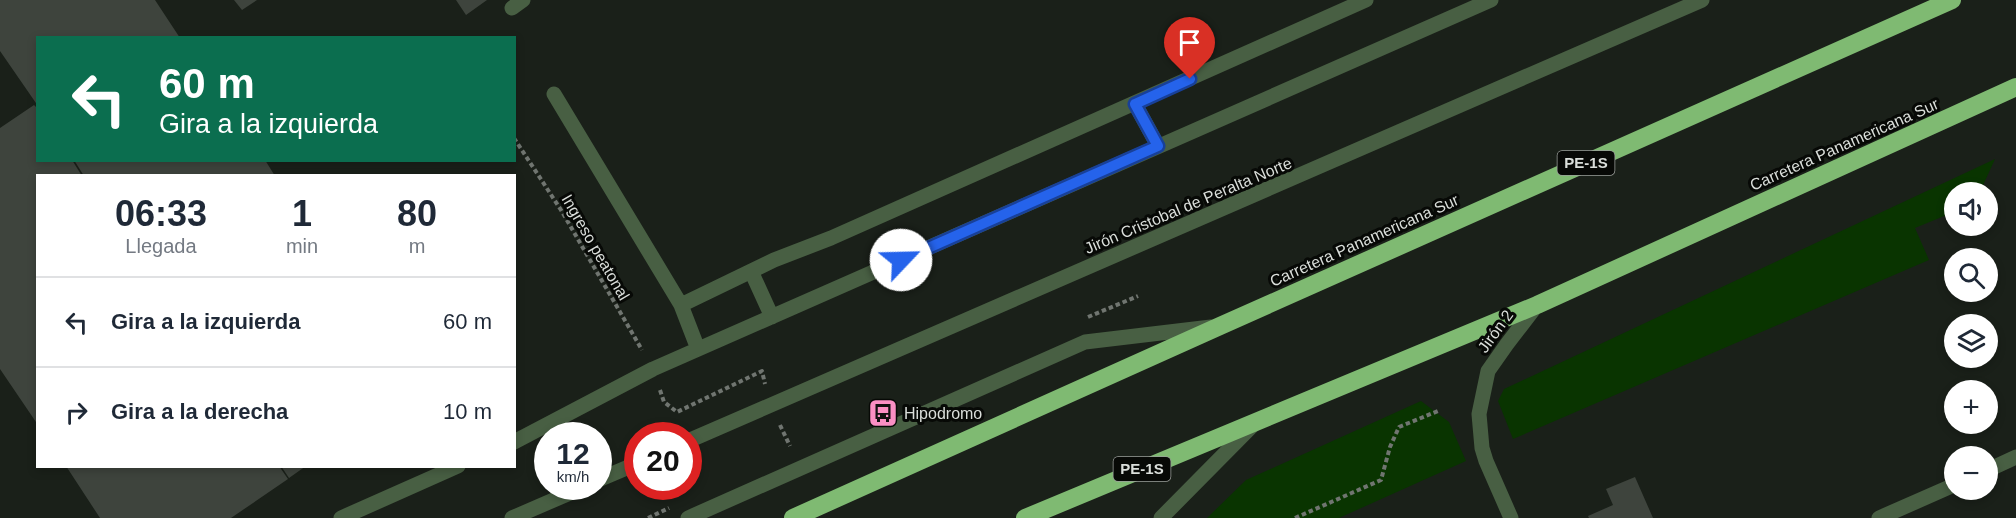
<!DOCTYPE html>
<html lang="es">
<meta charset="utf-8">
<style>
:root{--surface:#fff;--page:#f6f6f7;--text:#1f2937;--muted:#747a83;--line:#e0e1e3}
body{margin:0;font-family:Helvetica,sans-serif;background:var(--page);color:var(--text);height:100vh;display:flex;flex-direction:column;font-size:22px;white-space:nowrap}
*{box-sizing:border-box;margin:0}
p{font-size:20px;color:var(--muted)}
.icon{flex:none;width:33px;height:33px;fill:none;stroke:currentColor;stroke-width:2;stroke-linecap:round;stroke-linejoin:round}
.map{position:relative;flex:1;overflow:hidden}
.sheet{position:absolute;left:36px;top:174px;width:480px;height:294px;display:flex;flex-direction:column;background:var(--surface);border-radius:0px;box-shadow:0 3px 9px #0003}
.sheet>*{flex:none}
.guide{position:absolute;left:36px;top:36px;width:480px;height:126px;border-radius:0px;box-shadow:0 3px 9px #0003;background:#0b6e4f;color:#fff;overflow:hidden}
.buttons{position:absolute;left:1944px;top:182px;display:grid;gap:12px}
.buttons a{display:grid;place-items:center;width:54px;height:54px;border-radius:50%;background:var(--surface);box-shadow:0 3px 9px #0003;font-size:30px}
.speed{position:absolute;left:534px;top:422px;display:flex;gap:12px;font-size:30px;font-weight:700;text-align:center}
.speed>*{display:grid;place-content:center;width:78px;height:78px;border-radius:50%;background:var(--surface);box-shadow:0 3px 9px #0003;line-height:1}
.speed small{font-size:15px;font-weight:400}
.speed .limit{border:9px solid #d22;background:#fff;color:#111}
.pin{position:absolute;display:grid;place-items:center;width:51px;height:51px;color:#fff;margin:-62px -26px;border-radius:50% 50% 50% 0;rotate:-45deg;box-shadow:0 0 6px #0007}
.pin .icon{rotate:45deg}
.me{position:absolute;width:66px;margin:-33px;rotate:66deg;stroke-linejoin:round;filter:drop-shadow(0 0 4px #0008)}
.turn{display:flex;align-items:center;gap:21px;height:126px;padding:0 24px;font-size:27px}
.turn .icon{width:78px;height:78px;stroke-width:2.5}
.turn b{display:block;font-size:42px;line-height:51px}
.eta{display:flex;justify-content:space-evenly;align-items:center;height:102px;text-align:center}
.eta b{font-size:36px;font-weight:700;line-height:42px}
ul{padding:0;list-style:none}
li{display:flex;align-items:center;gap:18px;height:90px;padding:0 24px;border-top:2px solid var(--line)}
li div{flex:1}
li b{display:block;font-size:22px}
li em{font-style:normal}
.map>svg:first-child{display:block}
.green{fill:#093400}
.building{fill:#3e443d}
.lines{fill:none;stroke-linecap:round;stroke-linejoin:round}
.path{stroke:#707570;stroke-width:4;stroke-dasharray:4.5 3;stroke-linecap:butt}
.service{stroke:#485f43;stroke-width:15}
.minor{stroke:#485f43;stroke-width:15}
.tertiary{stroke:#485f43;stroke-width:15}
.motorway{stroke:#7fba72;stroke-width:18}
.route-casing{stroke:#184099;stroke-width:15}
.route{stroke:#2563eb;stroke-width:10}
.labels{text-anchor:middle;stroke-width:6;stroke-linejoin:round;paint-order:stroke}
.shield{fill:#070906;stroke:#9b9e9a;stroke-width:1.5}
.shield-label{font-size:15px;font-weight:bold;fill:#dadeda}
.street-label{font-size:16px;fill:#dadeda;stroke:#070906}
.poi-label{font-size:16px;fill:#dadeda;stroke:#070906;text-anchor:start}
</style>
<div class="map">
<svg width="2016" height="518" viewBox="0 0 2016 518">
<rect width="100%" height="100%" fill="#1a2019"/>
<!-- green -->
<path class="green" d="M1995 159 1980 192H1954V212L1915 228 1929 260 1513 439 1498 401 1504 389Z
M1421 401 1449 422 1466 461 1339 518H1207L1246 480Z"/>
<!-- building -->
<path class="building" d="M0 0H155L180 38H38V106L0 51Z
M234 0H257L242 10Z
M456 0H487L466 15Z
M34 105 38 109V160H72L82 176H38V425L0 369V128Z
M74 160H265L275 176H84Z
M66 466H279L288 479 231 518H100Z
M281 466H306L289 478Z
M1635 477 1653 518H1589L1588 516 1613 505 1606 489Z"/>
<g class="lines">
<!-- path -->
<path class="path" d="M514 138 561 210 642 350
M1088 317 1138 296
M660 390 664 402 677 412 762 371 765 384
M780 425 790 446
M648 518 669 508
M1295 518 1381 480 1390 447 1399 427 1438 411"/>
<!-- service -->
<path class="service" d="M512 8 523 0
M554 94 681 305 774 260 831 238 1366 0
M1135 104 1158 146
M751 271 772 317
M681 305 698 349
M514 442 653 369 1491 0
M341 518 458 466
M688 518 1085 342 1211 327
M1161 518 1254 424"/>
<!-- minor -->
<path class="minor" d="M1988 470 2016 457
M1511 518 1486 461 1482 448 1479 414 1488 371 1507 344 1537 305
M1879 518 1954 485"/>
<!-- tertiary -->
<path class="tertiary" d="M688 441 1702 0
M598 480 638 463
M512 518 586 486"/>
<!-- motorway -->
<path class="motorway" d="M793 518 1220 326 1952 0
M1025 518 1537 305 2016 87"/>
</g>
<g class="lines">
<!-- route casing -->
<g class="route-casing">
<path id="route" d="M901 260 1158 146 1135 104 1190 79"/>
</g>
<!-- route -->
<use href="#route" class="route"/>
</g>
<!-- icons -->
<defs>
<g id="bus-square" transform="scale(1.5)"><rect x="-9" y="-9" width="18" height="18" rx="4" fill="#fb8fc4" stroke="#070906"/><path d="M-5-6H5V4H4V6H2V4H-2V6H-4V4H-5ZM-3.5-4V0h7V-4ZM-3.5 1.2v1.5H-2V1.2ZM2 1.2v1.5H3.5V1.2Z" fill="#111"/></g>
</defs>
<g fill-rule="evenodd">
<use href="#bus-square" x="883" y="413"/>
</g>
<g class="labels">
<!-- shield labels -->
<g class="shield">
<rect x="1557.5" y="151" width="57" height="24" rx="4.5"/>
<rect x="1113.5" y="457" width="57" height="24" rx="4.5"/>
</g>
<g class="shield-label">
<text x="1586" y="168">PE-1S</text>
<text x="1142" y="474">PE-1S</text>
</g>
<!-- street labels -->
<g class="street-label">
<text transform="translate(1844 144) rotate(-24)" y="6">Carretera Panamericana Sur</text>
<text transform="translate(1188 205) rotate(-23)" y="6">Jirón Cristobal de Peralta Norte</text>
<text transform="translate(1364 240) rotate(-24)" y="6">Carretera Panamericana Sur</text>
<text transform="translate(596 247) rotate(60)" y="6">Ingreso peatonal</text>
<text transform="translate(1495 331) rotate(-54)" y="6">Jirón 2</text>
</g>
<!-- poi labels -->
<g class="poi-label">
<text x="904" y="419">Hipodromo</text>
</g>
</g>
</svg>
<div class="buttons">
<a><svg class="icon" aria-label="sound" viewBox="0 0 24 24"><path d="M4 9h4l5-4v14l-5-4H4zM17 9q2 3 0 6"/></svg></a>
<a><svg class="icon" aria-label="search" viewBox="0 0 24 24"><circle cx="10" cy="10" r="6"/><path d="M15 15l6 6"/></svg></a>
<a><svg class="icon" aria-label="layers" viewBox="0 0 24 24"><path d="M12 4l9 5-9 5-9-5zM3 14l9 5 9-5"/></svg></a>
<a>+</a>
<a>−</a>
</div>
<div class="speed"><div>12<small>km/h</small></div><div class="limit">20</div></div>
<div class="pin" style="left:1190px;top:79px;background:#d93025"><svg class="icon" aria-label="arrive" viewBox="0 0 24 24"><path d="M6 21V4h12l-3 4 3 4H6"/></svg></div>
<svg class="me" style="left:901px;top:260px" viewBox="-20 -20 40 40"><circle r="19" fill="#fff"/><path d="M0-13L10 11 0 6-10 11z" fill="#2563eb"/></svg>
<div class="guide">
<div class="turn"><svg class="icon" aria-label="left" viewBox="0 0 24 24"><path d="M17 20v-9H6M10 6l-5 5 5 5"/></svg><div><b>60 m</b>Gira a la izquierda</div></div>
</div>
<section class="sheet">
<div class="eta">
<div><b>06:33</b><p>Llegada</p></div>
<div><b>1</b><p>min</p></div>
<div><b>80</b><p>m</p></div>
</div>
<ul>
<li><svg class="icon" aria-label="left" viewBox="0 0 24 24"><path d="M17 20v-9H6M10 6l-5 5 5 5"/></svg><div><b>Gira a la izquierda</b></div><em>60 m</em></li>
<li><svg class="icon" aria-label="right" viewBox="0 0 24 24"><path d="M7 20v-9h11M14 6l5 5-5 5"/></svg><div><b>Gira a la derecha</b></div><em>10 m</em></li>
</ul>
</section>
</div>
